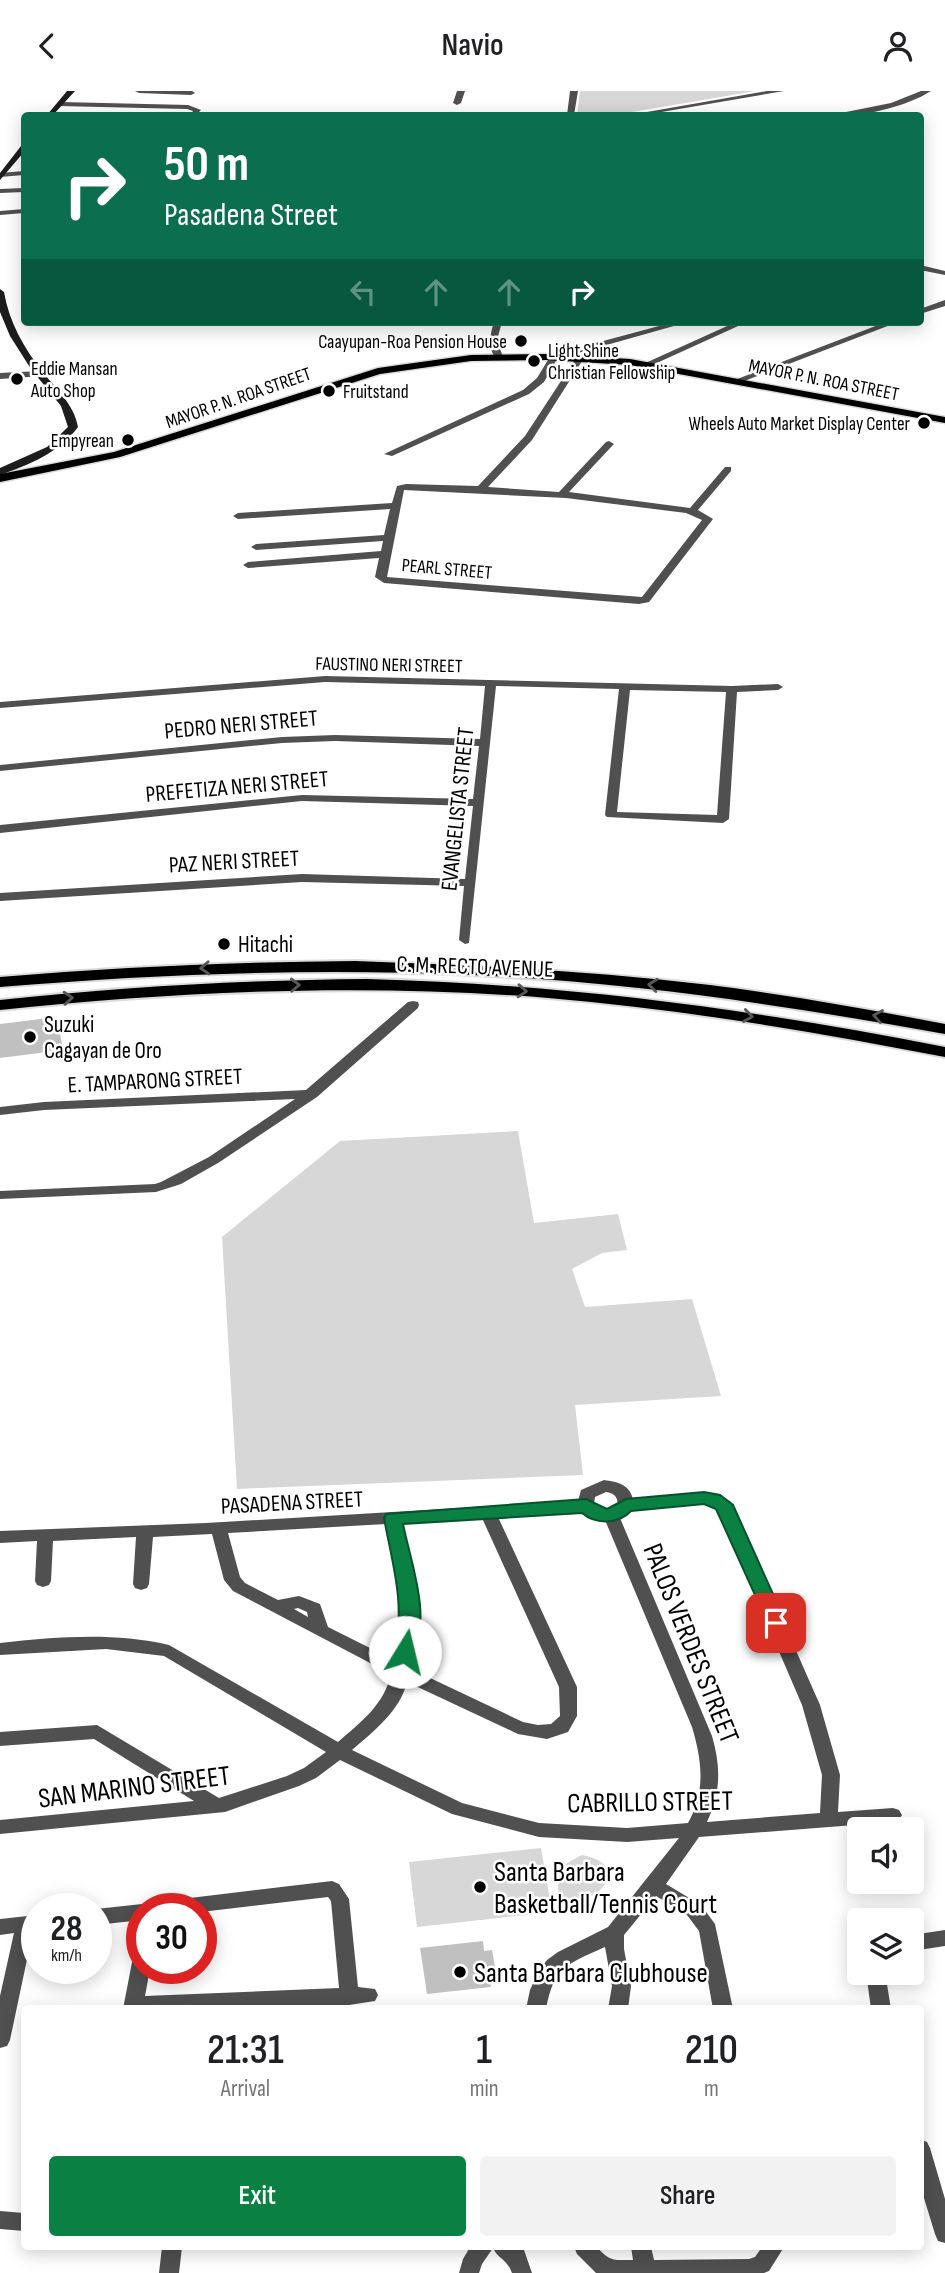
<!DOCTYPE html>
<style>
:root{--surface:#fff;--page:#f2f2f2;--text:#202124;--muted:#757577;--accent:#0b8043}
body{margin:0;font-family:"Sofia Sans Condensed",sans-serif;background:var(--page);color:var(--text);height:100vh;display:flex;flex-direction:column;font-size:26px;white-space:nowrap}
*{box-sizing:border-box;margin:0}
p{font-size:23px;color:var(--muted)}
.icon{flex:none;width:38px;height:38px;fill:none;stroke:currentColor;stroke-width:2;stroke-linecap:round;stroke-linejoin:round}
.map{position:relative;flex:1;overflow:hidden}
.drawer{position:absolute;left:21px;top:1914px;width:903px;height:245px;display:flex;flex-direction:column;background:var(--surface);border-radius:7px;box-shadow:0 4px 18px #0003}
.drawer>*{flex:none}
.top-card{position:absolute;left:21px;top:21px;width:903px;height:214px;border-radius:7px;box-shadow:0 4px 18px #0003;background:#0b6e4f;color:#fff;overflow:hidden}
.controls{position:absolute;left:847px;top:1726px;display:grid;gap:14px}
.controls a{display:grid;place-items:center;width:77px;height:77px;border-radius:7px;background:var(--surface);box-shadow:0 4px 18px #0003;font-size:35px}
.speed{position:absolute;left:21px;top:1802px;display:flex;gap:14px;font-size:35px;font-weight:700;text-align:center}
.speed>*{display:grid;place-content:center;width:91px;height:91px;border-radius:50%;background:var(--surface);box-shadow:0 4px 18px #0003;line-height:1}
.speed small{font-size:18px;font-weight:400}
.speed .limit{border:10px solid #d22;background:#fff;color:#111}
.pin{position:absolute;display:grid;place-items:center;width:60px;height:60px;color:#fff;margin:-30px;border-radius:14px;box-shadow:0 4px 10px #0006}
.me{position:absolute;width:77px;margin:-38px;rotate:9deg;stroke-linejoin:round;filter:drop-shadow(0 0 5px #0008)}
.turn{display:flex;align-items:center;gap:24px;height:147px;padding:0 28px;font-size:32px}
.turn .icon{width:91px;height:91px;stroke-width:2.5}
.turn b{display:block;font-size:49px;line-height:60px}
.lanes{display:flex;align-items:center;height:66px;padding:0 28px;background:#0003;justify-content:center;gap:35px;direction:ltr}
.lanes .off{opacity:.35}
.eta{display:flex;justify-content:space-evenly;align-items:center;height:119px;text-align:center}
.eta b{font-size:42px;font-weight:600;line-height:49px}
.button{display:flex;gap:14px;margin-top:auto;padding:14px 28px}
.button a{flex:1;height:80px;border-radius:7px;background:var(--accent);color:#fff;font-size:28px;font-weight:600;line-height:80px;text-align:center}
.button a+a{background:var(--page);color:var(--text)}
header{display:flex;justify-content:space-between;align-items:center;height:91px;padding:0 28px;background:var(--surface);font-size:32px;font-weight:600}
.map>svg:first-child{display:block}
.green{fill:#d7d7d7}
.building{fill:#c0c0c0}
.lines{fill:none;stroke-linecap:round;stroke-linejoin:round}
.primary-casing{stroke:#dbdbdb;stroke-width:3}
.trunk-casing{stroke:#dbdbdb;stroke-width:4}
.minor{fill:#505050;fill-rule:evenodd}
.secondary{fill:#1d1d1d;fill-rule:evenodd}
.primary{fill:#000;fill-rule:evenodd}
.trunk{fill:#000;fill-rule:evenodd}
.oneway{stroke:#595959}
.route{fill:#0b8043;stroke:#07532c;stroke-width:2}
.poi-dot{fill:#000;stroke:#fff;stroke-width:2.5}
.labels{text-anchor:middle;stroke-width:5;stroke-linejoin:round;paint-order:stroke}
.far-poi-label{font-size:19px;fill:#000;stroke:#fff;text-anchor:end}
.far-street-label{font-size:19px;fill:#000;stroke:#fff}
.street-label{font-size:23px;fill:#000;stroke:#fff}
.poi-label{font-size:23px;fill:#000;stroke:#fff;text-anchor:start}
.near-street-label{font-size:28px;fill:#000;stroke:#fff}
.near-poi-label{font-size:28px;fill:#000;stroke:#fff;text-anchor:start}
</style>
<header><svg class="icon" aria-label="back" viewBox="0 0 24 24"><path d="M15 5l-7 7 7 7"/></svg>Navio<svg class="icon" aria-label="person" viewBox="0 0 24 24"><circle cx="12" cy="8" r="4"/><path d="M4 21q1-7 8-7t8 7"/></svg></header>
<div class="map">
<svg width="945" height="2182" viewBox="0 0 945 2182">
<rect width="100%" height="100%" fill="#fff"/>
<!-- green -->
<path class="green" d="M580 0H756L614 24H577Z
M518 1040 534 1132 618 1123 627 1159 602 1162 572 1178 585 1216 692 1208 721 1305 575 1314 583 1384 237 1398 222 1146 340 1050Z
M541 1757 552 1821 417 1836 409 1771Z
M582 1764C624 1771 610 1804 577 1809 571 1809 565 1808 559 1807 556 1782 558 1775 582 1764Z"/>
<!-- building -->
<path class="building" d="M57 926 63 959 0 967V933Z
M483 1850 484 1860 492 1859 497 1887 490 1888 491 1896 427 1903 420 1857Z"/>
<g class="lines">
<!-- primary casing -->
<g class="primary-casing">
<path id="primary" d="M546 263 630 268 945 326V332L630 274 546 269 471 270 380 283 120 366 0 391V383L114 361 378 277 471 264Z"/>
</g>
<!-- trunk casing -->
<g class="trunk-casing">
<path id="trunk" d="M355 870C474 874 592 880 710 894 789 904 867 918 945 933V943C788 915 631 891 472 884 314 877 157 883 0 896V886C119 876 236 871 355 870Z
M367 888C563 893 753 918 945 956V966C814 941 682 918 548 907 365 892 182 900 0 919V909C122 896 244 889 367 888Z"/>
</g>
<!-- minor -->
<path class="minor" d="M135 0H192L195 2 191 4 139 2Z
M457 0H465L461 12 457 14 453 12Z
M570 0H578L574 24H567Z
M767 0H784L644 24H630Z
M921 0H931C906 16 860 27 831 24L891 12Z
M61 11 188 14 201 19 196 24H190L193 20 187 18 58 15Z
M24 80V84L0 86V82Z
M24 97V101L0 102V98Z
M24 118V122L0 124V120Z
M920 174 945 180V184L920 179Z
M945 209V215L920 223V218Z
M494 231H502L497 249 503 266 499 269C486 260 490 244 494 231Z
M674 231H688L557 268 544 291 529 303 392 365 384 363 523 299 537 287 551 264Z
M736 231H747L648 276 641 274Z
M886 231H898L739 292 732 290Z
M580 264 584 267 532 349 488 396 559 401 606 351 609 350 614 353 612 355 569 401 690 417 725 376H731V380L698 419 713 428 649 511 639 513 384 492 375 486 379 467 248 477 243 474 248 471 381 460 383 450 256 459 251 456 256 453 384 444 390 418 238 428 233 425 238 422 392 412 397 395 406 393 478 395 525 345 576 267ZM404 399 566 407 686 422 702 429 642 506 387 486Z
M39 280 42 281V285L0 288V282Z
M325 585 732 595 778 593 783 596 778 599 737 601 729 728 723 732 607 726 605 724 619 598 496 595 469 852 465 853 459 849 464 795 302 791 0 810V802L302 783 465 788 473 715 302 710 0 742V734L302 704 473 708 479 655 335 650 282 652 0 680V674L282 646 335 644 480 648 485 595 325 591 0 617V611ZM630 599 726 601 717 724 617 721Z
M413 910 418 911 419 914 418 917 317 1006 218 1072 181 1093 156 1101 0 1108V1100L155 1093 161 1091 209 1066 295 1008 44 1019 0 1024V1016L44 1011 306 999 408 911Z
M604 1389C618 1391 629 1393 633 1408L704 1401 730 1410 820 1614 840 1684 838 1721 893 1717 899 1719 902 1724 899 1729 893 1731 699 1746 666 1793 701 1814 715 1833 733 1918H713L699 1840 687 1824 656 1805 624 1844V1858L631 1895 628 1918H608L612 1895 605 1856C568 1873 554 1875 546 1918H526L530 1899 539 1879 547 1869 558 1861 608 1836 679 1747 627 1751 539 1746 452 1723 340 1669 316 1687 299 1695 225 1721 0 1743V1729L194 1710 94 1648 0 1655V1641L97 1634 219 1707 287 1685 304 1677 326 1661 164 1565 106 1558 0 1564V1552C57 1546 112 1541 169 1554L338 1651C361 1631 384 1614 391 1583L233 1500 224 1489 212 1443 153 1446 149 1493 147 1497 141 1499 135 1497 133 1493 136 1446 53 1450 51 1490 49 1494 43 1496 37 1494 35 1490 37 1450 0 1452V1440L206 1432 578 1410 581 1399ZM606 1401C614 1402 617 1405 618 1413L614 1417 603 1418 594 1413 595 1406ZM703 1413 718 1418 802 1614 822 1684 820 1722 707 1731C721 1701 721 1676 712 1645L620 1427 631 1419ZM583 1421 594 1428 605 1429 692 1636C702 1670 706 1700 688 1732L627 1737 539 1732 462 1712 352 1659C374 1640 400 1620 407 1591L518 1643 547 1648 568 1641 577 1625V1596L498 1426ZM482 1427 559 1596 560 1625 551 1633 538 1634 523 1631 409 1577 418 1533V1518L402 1432ZM386 1433 402 1518V1533L394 1569 328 1536 320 1513 299 1505 278 1509 245 1492 240 1486 228 1442ZM298 1517 307 1521 308 1526 294 1518Z
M332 1790 339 1793 349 1808 358 1896 375 1898 378 1904 375 1910 349 1914 230 1918H123L133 1866 135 1860 142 1858V1878H150L145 1905 339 1897 331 1810 328 1806 201 1821V1818H156L158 1813 165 1810Z
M142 1813 150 1818H142V1829L96 1834V1818Z
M37 1824V1840H33L10 1949 7 1955 0 1957V1905L14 1842 0 1844V1828Z
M945 1839V1855L912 1860V1844Z
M866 1881H885L891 1918H871Z
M920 2048 927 2051 930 2057 945 2108V2152L938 2150 935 2143 920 2094Z
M0 2120 24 2122V2140L0 2138Z
M162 2156H182L179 2182H159Z
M470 2156H520L524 2159 532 2182H512C507 2168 498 2168 493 2157L482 2173 479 2182H459L463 2168Z
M574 2156H597C610 2171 614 2169 633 2169L631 2156H651L654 2169 749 2168 755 2166 762 2156H784L769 2180 764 2182H596L577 2163Z"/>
<!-- secondary -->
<path class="secondary" d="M67 0H75L53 24H47Z
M21 55H24V61L0 89V82Z
M0 198 4 201C9 231 24 257 42 280 56 298 74 313 78 336 60 361 29 374 0 384V377L47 356 68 336 61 315 31 278 10 245 0 221Z"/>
<!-- primary -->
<use href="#primary" class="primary"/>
<!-- trunk -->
<use href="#trunk" class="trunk"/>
</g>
<!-- one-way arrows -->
<defs><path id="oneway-chevron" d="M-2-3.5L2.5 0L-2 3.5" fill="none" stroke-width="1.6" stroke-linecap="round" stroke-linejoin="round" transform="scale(1.75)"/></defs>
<g class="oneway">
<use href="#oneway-chevron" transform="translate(205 877) rotate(177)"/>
<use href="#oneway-chevron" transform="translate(295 894) rotate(-2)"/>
<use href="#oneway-chevron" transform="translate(653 894) rotate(-174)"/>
<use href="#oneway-chevron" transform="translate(522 900) rotate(4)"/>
<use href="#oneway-chevron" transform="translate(68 907) rotate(-4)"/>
<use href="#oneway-chevron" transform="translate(748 925) rotate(8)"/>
<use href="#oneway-chevron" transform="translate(878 925) rotate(-170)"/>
</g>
<!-- route -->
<path class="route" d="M704 1401 720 1404 733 1414 786 1532 783 1537H770L716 1418 704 1413 631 1420C619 1433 596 1434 582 1422L403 1433C411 1473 433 1528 411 1566L405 1568 398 1566 395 1561C405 1511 393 1476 384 1427L386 1423 586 1408 607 1418 626 1408Z"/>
<!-- markers -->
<g class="poi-dot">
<circle cx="521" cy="250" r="7"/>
<circle cx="534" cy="270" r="7"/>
<circle cx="17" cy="288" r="7"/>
<circle cx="329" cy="300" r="7"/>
<circle cx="924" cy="332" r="7"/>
<circle cx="128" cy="349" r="7"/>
<circle cx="224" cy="853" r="7"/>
<circle cx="30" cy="946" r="7"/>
<circle cx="480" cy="1796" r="7"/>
<circle cx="460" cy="1881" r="7"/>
</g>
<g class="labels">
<!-- far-poi labels -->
<g class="far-poi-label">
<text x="507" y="257">Caayupan-Roa Pension House</text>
<text x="548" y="266" text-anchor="start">Light Shine<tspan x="548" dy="22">Christian Fellowship</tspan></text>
<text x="31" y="284" text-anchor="start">Eddie Mansan<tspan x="31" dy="22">Auto Shop</tspan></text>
<text x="343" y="307" text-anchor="start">Fruitstand</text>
<text x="910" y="339">Wheels Auto Market Display Center</text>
<text x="114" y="356">Empyrean</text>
</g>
<!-- far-street labels -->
<g class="far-street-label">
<text transform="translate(824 288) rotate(11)" y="7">MAYOR P. N. ROA STREET</text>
<text transform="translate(238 306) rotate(-19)" y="7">MAYOR P. N. ROA STREET</text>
<text transform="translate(447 477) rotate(5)" y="7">PEARL STREET</text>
<text transform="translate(389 573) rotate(1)" y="7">FAUSTINO NERI STREET</text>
</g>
<!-- street labels -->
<g class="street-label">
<text transform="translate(241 633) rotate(-5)" y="8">PEDRO NERI STREET</text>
<text transform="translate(237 695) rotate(-5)" y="8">PREFETIZA NERI STREET</text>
<text transform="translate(457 718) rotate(-84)" y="8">EVANGELISTA STREET</text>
<text transform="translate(234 770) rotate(-3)" y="8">PAZ NERI STREET</text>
<text transform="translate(475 875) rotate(2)" y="8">C. M. RECTO AVENUE</text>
<text transform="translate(155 989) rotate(-3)" y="8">E. TAMPARONG STREET</text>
<text transform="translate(292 1411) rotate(-3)" y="8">PASADENA STREET</text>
</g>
<!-- poi labels -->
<g class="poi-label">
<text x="238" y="861">Hitachi</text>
<text x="44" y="941">Suzuki<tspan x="44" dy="26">Cagayan de Oro</tspan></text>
</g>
<!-- near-street labels -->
<g class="near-street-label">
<text transform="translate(692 1552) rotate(68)" y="10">PALOS VERDES STREET</text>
<text transform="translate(134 1695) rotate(-7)" y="10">SAN MARINO STREET</text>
<text transform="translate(650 1710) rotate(-1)" y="10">CABRILLO STREET</text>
</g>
<!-- near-poi labels -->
<g class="near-poi-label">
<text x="494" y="1790">Santa Barbara<tspan x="494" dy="32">Basketball/Tennis Court</tspan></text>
<text x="474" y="1891">Santa Barbara Clubhouse</text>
</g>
</g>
</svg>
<div class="controls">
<a><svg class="icon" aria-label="sound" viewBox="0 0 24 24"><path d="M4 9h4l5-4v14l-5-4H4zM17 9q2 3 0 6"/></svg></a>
<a><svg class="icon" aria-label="layers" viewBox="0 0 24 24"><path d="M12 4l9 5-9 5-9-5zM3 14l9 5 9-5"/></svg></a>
</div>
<div class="speed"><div>28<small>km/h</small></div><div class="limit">30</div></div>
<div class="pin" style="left:776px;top:1532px;background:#d93025"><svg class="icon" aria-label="arrive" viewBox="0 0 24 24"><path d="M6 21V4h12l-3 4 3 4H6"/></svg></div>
<svg class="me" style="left:405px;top:1561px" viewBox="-20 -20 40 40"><circle r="19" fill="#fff"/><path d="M0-13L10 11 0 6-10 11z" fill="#0b8043"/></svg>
<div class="top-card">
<div class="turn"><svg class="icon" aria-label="right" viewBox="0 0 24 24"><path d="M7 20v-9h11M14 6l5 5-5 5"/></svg><div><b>50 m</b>Pasadena Street</div></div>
<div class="lanes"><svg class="icon off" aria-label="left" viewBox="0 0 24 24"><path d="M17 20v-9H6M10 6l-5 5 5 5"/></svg><svg class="icon off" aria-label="ahead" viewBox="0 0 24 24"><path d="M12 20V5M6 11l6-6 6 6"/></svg><svg class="icon off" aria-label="ahead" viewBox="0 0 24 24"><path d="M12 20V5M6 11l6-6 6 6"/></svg><svg class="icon" aria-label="right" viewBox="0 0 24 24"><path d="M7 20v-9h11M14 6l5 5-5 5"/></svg></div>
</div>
<section class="drawer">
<div class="eta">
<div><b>21:31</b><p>Arrival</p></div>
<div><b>1</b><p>min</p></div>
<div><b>210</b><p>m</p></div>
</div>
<div class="button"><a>Exit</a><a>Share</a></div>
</section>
</div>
